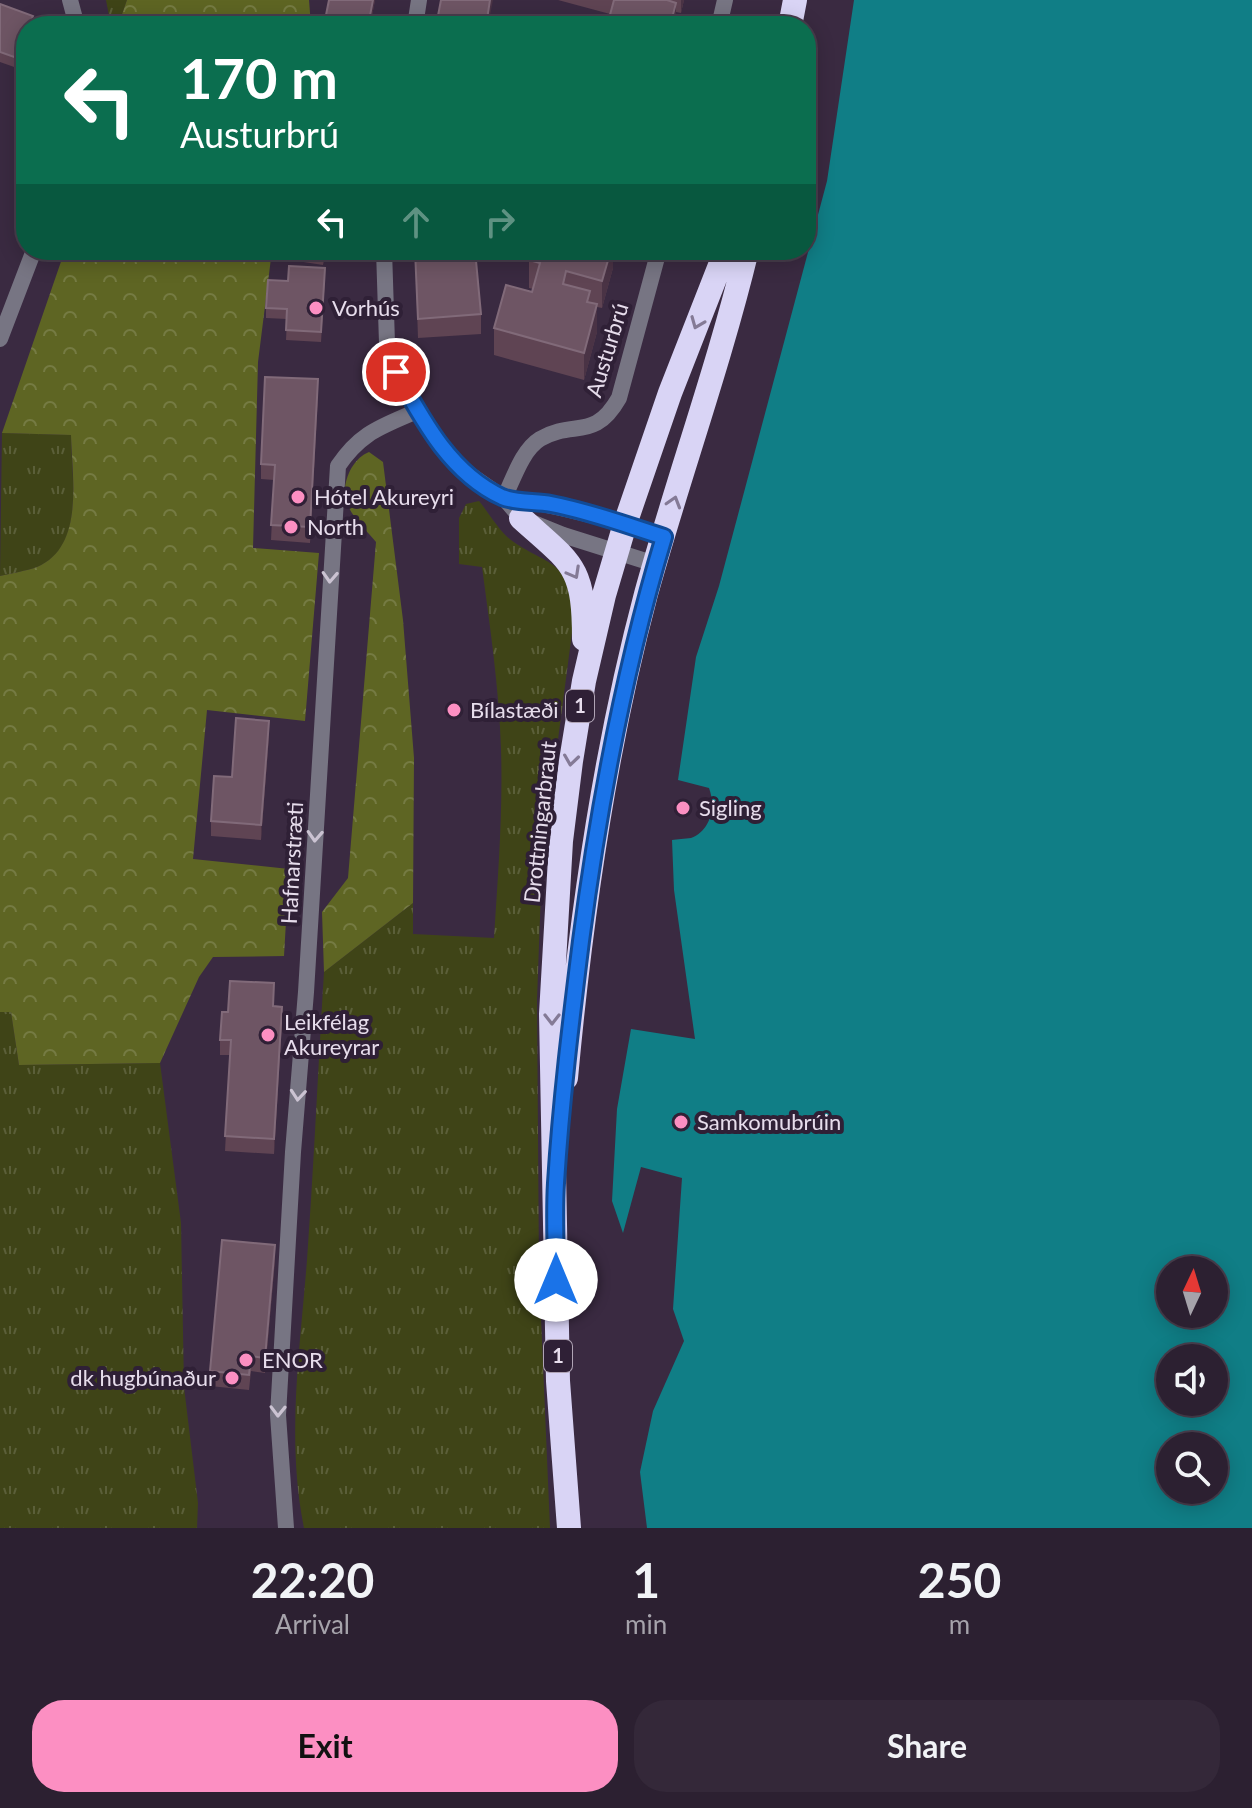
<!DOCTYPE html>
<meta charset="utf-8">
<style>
:root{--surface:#2c2031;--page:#342839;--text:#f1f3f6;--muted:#a6a3ab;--line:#483e4d;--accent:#fc8fc2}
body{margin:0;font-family:Lato,sans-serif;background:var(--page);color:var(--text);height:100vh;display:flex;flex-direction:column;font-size:30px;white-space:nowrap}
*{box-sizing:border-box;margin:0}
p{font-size:26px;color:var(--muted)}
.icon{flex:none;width:44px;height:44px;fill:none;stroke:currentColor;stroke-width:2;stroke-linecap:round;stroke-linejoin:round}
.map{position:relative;height:1528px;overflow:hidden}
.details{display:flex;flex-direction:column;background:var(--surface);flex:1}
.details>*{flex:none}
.top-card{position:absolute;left:16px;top:16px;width:800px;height:244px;border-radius:32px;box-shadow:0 4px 20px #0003,0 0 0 2px var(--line);background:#0b6e4f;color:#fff;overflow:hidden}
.needle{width:52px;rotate:4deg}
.controls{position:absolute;left:1156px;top:1256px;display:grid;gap:16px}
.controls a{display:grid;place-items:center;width:72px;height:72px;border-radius:50%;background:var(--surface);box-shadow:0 4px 20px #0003,0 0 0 2px var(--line);font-size:40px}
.pin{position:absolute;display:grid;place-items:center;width:68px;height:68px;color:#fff;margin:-34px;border:4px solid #fff;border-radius:50%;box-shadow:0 2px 8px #0007}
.me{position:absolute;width:88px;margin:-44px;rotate:0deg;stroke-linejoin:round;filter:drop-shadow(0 0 6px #0008)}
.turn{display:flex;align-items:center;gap:28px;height:168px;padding:0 32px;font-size:36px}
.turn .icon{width:104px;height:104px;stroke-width:2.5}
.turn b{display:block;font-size:56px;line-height:68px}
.lanes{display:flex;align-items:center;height:76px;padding:0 32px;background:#0003;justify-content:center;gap:40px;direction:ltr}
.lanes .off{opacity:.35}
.eta{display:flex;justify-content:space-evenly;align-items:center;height:136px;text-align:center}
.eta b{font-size:48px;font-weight:700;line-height:56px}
.button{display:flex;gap:16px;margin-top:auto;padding:16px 32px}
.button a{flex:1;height:92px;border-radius:32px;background:var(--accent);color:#111;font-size:32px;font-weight:700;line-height:92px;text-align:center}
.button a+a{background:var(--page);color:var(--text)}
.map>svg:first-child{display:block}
.grass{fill:url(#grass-tufts)}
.forest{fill:url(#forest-crowns)}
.water{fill:#107e86;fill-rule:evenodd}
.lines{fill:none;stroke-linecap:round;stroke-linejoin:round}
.street{stroke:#777583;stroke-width:16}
.highway{stroke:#d9d4f5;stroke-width:24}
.wall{fill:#5f4453}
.shaded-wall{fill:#4a3345}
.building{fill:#6e5564;stroke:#816a79;stroke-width:2}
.oneway{stroke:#847a96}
.oneway2{stroke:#cbc3d2}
.route-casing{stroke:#114b97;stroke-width:20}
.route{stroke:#1a73e8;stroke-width:14}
.poi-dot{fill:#fc8fc2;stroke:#2f2036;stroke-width:3}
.labels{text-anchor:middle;stroke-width:8;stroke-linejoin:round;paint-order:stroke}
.shield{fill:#2f2036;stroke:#b0a4b5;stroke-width:2}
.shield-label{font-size:20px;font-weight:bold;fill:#e7ddec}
.poi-label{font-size:22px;fill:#e7ddec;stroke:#2f2036;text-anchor:start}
.street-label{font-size:22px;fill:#e7ddec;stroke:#2f2036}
</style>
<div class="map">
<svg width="1252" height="1528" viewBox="0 0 1252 1528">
<defs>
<pattern id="grass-tufts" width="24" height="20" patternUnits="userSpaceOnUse" patternTransform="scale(2)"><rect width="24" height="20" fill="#3f4417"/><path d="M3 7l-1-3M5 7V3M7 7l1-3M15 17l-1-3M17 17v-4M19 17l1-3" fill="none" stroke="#5b5f39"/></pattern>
<pattern id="forest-crowns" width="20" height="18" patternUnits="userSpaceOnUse" patternTransform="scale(2)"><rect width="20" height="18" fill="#5e6523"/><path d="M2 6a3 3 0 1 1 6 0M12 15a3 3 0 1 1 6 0" fill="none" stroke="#757b43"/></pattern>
</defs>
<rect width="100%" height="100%" fill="#3a2a41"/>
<!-- grass -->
<path class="grass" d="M106 0H127L118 26H111Z
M2 433 71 435C71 477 86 547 37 567 26 571 12 573 0 576Z
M479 501C489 513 499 531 511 540 544 564 561 557 576 602L542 862 537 1000 539 1271 550 1528H304C286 1438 300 1350 307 1260 314 1164 318 1068 324 972L413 903V934L494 938C498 875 503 812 501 749 499 688 490 627 482 567L459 564V518L466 504Z
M0 1012H11L19 1065 160 1063 181 1223 184 1387 198 1503 197 1528H0Z"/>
<!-- forest -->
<path class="forest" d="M127 0H309L311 26H118Z
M65 250H272L258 362 253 548 319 553 305 721 207 710 193 859 289 869 284 956 213 957 199 977 160 1063 19 1065 11 1012H0V576C12 573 26 571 37 567 85 547 72 477 71 435L2 433Z
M369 452 383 462 403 620 414 758 413 903 324 972 322 912 348 878 376 542C367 531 354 519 348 506 339 487 351 459 369 452Z"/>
<!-- water -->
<path class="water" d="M854 0H1252V1528H647L640 1472 653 1411 684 1341 673 1309 682 1178 641 1167 623 1233 612 1201 617 1109 631 1029 695 1039 674 890 672 840C677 839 685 839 691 838 711 831 716 806 709 788L678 780 696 657 719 586 827 181ZM1170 1270H1214V1314H1170ZM1170 1358H1214V1402H1170ZM1170 1446H1214V1490H1170Z"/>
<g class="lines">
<!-- street -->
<path class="street" d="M70 0 77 26
M415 26 419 0
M719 26 725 0
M384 250 387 343 396 372 434 438 459 467 504 498 521 518 563 535 655 564
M0 339 34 250
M504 498C513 480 522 450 540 439 574 419 594 442 619 398L659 250
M504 498C560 505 611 520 664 537
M286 1528 278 1415 293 1152 306 992 338 466C361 432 381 427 417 411"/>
<!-- highway -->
<path class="highway" d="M790 26 795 0
M521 518C572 564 584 565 584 639
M566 1078C581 915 604 752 646 594 678 478 719 366 747 250
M569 1528 558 1381 551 1014 561 841 571 761 584 681 604 595 625 524 670 393 726 250"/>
</g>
<!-- wall -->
<path class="wall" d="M375 0 370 26 326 25V15Z
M558 0H684L681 13 676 12V26L610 14Z
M0 4 33 26 17 68 0 62Z
M284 250H326L323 265 284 259Z
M415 250H475L481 314V334L418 338Z
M613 250V268L602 308 597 307V332L584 380 494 355V328L532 292 533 289 529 288V260Z
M325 278 321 342 286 340 287 319 266 318V308L288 281Z
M318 395 310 543 271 540 274 480 261 479V464Z
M269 736 261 840 211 836V821L232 777Z
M274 1006 282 1022 274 1154 225 1151 230 1055H220V1040L228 1012Z
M275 1260 265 1373 251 1371 249 1390 210 1386V1371Z"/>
<!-- shaded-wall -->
<path class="shaded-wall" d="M373 0H375L370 26H368Z
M490 0H493L488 26H486Z
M681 0H684L681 13Z
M676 3V26H670Z
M26 34V45L17 68V58Z
M611 250H613V268L602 308V281Z
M597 304V332L584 380V353Z
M318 379V395L310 543V527Z
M269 721V736L261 840V825Z
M282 1007V1022L274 1154V1139Z
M275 1245V1260L265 1373V1358Z"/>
<!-- building -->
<path class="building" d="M329 0H373L368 26H335L337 17 326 15Z
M441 0H490L486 26H436Z
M614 0H667L676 3 670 26H607Z
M0 4 33 16 29 26H26V34L17 58 0 52Z
M584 21 602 26H582Z
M415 250H475L481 314 418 319Z
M532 250H611L602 281 566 271 563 284 590 291 587 302 597 304 584 353 494 328 506 285 532 292 540 263 529 260Z
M289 266 325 268 321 332 286 330 287 309 266 308 268 280 288 281Z
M265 377 318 379 310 527 271 525 275 465 261 464Z
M236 718 269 721 261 825 211 821 214 776 232 777Z
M230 981 274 983 273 1006 282 1007 274 1139 225 1136 231 1040H220L222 1012H228Z
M222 1240 275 1245 265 1358 251 1356 249 1375 210 1371Z"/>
<!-- one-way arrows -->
<defs><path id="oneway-chevron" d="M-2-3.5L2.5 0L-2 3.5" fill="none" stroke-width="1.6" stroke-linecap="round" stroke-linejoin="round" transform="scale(2)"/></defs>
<g class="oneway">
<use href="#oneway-chevron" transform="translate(697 323) rotate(112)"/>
<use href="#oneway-chevron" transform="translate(674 502) rotate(-73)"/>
<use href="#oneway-chevron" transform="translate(574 573) rotate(61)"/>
<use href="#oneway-chevron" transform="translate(571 760) rotate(98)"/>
<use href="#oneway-chevron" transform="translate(552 1019) rotate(90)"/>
</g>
<g class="oneway2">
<use href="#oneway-chevron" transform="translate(330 577) rotate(93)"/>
<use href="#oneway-chevron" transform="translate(315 836) rotate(93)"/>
<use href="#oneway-chevron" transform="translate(298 1095) rotate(95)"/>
<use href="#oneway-chevron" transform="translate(278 1411) rotate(91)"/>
</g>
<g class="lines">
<!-- route casing -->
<g class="route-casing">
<path id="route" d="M396 372C422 419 450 473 502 497 516 503 536 501 551 504 589 511 626 525 664 537 624 669 599 804 581 941 571 1021 561 1102 556 1183 554 1215 556 1248 556 1280"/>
</g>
<!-- route -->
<use href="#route" class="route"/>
</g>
<!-- markers -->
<g class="poi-dot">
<circle cx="316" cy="308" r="8"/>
<circle cx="298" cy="497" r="8"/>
<circle cx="291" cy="527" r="8"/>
<circle cx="454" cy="710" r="8"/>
<circle cx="683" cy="808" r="8"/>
<circle cx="268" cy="1035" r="8"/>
<circle cx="681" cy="1122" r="8"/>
<circle cx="246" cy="1360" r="8"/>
<circle cx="232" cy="1378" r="8"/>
</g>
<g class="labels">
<!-- shield labels -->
<g class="shield">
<rect x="566" y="690" width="28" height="32" rx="6"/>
<rect x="544" y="1340" width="28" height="32" rx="6"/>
</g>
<g class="shield-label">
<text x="580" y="713">1</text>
<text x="558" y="1363">1</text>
</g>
<!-- poi labels -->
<g class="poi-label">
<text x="332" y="316">Vorhús</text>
<text x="314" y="505">Hótel Akureyri</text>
<text x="307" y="535">North</text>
<text x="470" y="718">Bílastæði</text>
<text x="699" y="816">Sigling</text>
<text x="284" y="1030">Leikfélag<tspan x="284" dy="25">Akureyrar</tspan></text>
<text x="697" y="1130">Samkomubrúin</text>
<text x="262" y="1368">ENOR</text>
<text x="216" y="1386" text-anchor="end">dk hugbúnaður</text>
</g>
<!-- street labels -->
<g class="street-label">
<text transform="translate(607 350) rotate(-73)" y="8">Austurbrú</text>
<text transform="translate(540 822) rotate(-84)" y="8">Drottningarbraut</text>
<text transform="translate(292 863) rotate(-87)" y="8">Hafnarstræti</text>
</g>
</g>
</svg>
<div class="controls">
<a><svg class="needle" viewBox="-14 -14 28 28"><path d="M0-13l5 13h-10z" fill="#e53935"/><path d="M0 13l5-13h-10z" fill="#a6a3ab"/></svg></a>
<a><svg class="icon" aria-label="sound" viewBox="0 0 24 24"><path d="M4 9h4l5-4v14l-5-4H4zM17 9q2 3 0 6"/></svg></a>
<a><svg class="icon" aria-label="search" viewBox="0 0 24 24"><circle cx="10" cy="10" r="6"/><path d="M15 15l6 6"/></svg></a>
</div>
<div class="pin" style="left:396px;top:372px;background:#d93025"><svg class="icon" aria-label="arrive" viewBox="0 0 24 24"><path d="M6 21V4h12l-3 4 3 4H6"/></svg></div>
<svg class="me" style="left:556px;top:1280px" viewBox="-20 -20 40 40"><circle r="19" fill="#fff"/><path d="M0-13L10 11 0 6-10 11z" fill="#1a73e8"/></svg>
<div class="top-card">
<div class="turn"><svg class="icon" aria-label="left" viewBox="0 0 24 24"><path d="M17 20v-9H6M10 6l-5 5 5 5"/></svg><div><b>170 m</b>Austurbrú</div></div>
<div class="lanes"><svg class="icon" aria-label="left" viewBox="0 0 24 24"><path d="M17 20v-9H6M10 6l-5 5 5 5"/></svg><svg class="icon off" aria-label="ahead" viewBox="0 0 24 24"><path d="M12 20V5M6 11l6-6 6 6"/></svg><svg class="icon off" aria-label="right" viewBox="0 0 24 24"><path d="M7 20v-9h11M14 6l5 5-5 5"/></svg></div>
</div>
</div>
<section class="details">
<div class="eta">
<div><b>22:20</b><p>Arrival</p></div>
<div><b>1</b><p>min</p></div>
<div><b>250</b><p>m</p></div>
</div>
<div class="button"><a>Exit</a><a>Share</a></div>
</section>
